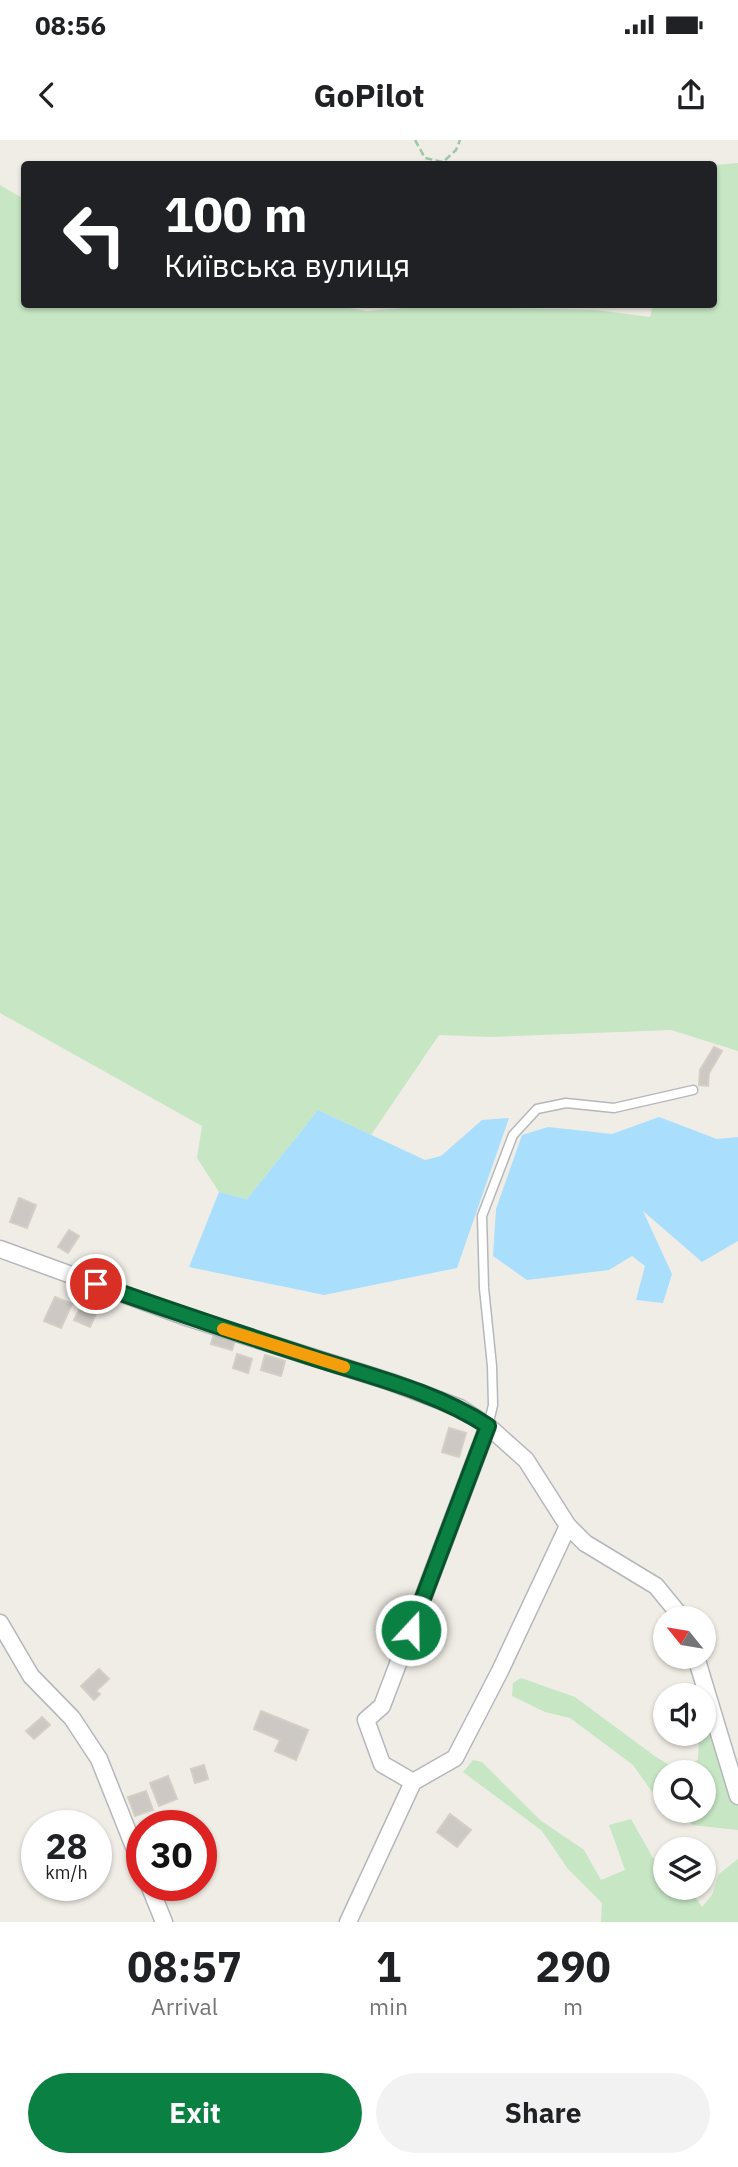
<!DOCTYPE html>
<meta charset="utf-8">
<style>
:root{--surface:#fff;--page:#f2f2f2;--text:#202124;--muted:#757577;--accent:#0b8043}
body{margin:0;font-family:"IBM Plex Sans",sans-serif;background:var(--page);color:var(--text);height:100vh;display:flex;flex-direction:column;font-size:26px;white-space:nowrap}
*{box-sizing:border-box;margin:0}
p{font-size:23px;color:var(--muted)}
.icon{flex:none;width:38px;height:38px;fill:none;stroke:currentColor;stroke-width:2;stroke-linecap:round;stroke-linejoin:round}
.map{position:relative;height:1782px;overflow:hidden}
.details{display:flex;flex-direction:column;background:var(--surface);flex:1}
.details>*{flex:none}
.banner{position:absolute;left:21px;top:21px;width:696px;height:147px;border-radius:7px;box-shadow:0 2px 5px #0004;background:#202124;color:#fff;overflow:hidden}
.needle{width:46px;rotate:300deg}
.tools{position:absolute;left:653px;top:1466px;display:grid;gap:14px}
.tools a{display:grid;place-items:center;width:63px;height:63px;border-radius:50%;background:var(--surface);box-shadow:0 2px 5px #0004;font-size:35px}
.speed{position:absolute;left:21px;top:1670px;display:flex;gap:14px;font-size:35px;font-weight:700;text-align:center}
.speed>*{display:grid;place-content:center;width:91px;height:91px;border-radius:50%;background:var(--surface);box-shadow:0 2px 5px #0004;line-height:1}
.speed small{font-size:18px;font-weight:400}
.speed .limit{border:10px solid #d22;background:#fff;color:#111}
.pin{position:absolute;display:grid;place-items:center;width:60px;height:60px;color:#fff;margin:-30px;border:4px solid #fff;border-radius:50%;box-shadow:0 2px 7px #0007}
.me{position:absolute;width:77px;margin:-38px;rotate:21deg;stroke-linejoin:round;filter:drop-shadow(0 0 5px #0008)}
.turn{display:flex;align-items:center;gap:24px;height:147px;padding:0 28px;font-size:32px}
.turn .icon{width:91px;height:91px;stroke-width:2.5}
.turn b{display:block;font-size:49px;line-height:60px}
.eta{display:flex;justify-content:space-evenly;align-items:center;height:119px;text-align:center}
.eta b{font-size:42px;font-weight:700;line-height:49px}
.button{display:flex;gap:14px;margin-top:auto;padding:14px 28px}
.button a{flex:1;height:80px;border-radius:42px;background:var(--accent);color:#fff;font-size:28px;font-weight:700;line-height:80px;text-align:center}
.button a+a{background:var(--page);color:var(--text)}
.status{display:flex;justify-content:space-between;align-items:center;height:49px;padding:0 35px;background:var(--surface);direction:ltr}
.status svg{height:19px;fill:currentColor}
header{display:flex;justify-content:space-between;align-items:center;height:91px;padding:0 28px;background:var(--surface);font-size:32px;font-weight:700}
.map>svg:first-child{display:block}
.green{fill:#c6e6c4}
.water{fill:#a9dffd}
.building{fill:#ccc8c3;stroke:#d4cec5;stroke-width:2}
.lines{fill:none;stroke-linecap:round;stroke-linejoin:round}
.lane-casing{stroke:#b4b7bb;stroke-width:11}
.street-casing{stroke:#b4b7bb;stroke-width:19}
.path{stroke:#9dc7a6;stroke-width:2.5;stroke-dasharray:7 3.5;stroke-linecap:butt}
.lane{stroke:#fff;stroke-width:8}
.street{stroke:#fff;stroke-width:16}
.route-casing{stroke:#07532c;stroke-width:18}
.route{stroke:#0b8043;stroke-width:12}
.slow{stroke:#f59e0b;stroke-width:12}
</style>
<div class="status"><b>08:56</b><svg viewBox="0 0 49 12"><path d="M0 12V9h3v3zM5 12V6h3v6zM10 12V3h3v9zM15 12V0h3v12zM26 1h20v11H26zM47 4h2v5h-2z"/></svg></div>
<header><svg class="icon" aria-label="back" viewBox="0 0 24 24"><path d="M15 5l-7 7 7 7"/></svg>GoPilot<svg class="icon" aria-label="share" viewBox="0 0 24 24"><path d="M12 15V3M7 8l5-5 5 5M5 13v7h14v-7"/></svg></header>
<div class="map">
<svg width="738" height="1782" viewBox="0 0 738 1782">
<rect width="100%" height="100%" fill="#f0ede6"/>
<!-- green -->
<path class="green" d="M738 23V911L671 890 490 897 439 895 371 995 318 970 247 1059 219 1052 197 1018 202 986 0 873V45L24 59V164H326L367 171 427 166 596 170 650 177 653 165 714 164V25Z
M521 1538 575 1557 656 1617 678 1630 698 1620 699 1600 696 1594H704V1562L738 1646V1690L692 1685 682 1671H704V1633H665V1654L653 1653 633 1625 570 1578 545 1572 512 1556 513 1543Z
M473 1620 482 1622 540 1680 584 1710 601 1740 625 1730 609 1685 631 1679 653 1718 665 1724V1748H689L702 1767 712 1755 719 1734 738 1719V1782H601L602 1763 568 1729 542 1691 463 1632Z"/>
<!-- water -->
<path class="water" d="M318 970 425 1020 441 1016 482 980 509 978 457 1128 324 1155 189 1127 219 1052 247 1059Z
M659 977 717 999 738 997V1101L702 1122 643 1071 672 1134 663 1163 636 1160 645 1126 632 1116 609 1130 527 1140 493 1116 496 1069 522 995 548 987 612 994Z"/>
<!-- building -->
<path class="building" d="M714 907 722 911 709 933 708 946 699 945 700 930Z
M19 1058 36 1065 27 1088 10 1082Z
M69 1090 79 1096 68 1113 58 1107Z
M55 1157 72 1164 61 1188 44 1181Z
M84 1160 99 1167 90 1187 74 1180Z
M214 1194 235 1200 232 1210 211 1204Z
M237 1214 252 1219 248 1233 233 1228Z
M265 1215 285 1221 281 1236 261 1230Z
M449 1288 466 1293 459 1317 442 1312Z
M99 1529 109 1539 96 1551 100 1554 94 1560 81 1546Z
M261 1571 308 1590 296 1620 275 1611 280 1600 254 1589Z
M42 1577 50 1585 34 1599 26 1591Z
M204 1625 208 1639 195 1643 191 1629Z
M168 1636 177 1659 159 1666 150 1643Z
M146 1651 153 1670 135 1676 128 1657Z
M450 1674 471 1690 457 1707 437 1692Z"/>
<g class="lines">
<!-- lane casing -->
<g class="lane-casing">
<path id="lane" d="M488 1286 493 1265 492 1226 484 1148 482 1076 513 995 537 969 566 963 614 968 693 950"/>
</g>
<!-- street casing -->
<g class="street-casing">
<path id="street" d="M0 1109 189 1178 391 1242 460 1268 488 1286 526 1320 568 1386 585 1403 656 1446 683 1479
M0 1483 31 1536 72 1578 99 1619 142 1727
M696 1517 738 1656
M413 1642 382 1624 366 1580 382 1566 488 1286
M413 1642 455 1618 500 1531 568 1386
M149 1745 164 1782
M348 1782 413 1642"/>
</g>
<!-- path -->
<path class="path" d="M415 0 425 18 443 22 456 10 460 0"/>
<!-- lane -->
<use href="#lane" class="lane"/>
<!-- street -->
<use href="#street" class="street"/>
</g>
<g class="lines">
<!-- route casing -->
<g class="route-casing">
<path id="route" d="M96 1144C168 1170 241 1194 314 1218 373 1237 436 1252 488 1286L411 1490"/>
</g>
<!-- route -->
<use href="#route" class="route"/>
<!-- slow -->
<path class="slow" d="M223 1189 344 1227"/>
</g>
</svg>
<div class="tools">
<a><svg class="needle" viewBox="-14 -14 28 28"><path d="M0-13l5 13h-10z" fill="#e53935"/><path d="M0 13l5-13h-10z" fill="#757577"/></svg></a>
<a><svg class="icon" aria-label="sound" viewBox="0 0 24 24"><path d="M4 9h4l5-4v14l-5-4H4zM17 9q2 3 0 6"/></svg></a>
<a><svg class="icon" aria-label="search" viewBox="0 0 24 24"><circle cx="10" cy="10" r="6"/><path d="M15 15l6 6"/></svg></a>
<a><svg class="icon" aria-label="layers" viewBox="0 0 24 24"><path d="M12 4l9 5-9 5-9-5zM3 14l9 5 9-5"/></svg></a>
</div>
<div class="speed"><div>28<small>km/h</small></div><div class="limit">30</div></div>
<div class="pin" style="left:96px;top:1144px;background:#d93025"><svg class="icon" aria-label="arrive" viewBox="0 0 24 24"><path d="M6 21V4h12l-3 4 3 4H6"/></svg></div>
<svg class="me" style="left:411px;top:1490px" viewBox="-20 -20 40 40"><circle r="17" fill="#0b8043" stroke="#fff" stroke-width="3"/><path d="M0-11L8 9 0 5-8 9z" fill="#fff"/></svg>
<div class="banner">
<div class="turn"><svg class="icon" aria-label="left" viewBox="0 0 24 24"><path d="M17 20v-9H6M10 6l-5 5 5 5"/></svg><div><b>100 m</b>Київська вулиця</div></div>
</div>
</div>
<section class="details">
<div class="eta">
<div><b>08:57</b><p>Arrival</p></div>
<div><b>1</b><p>min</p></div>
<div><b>290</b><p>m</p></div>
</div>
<div class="button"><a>Exit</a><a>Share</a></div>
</section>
